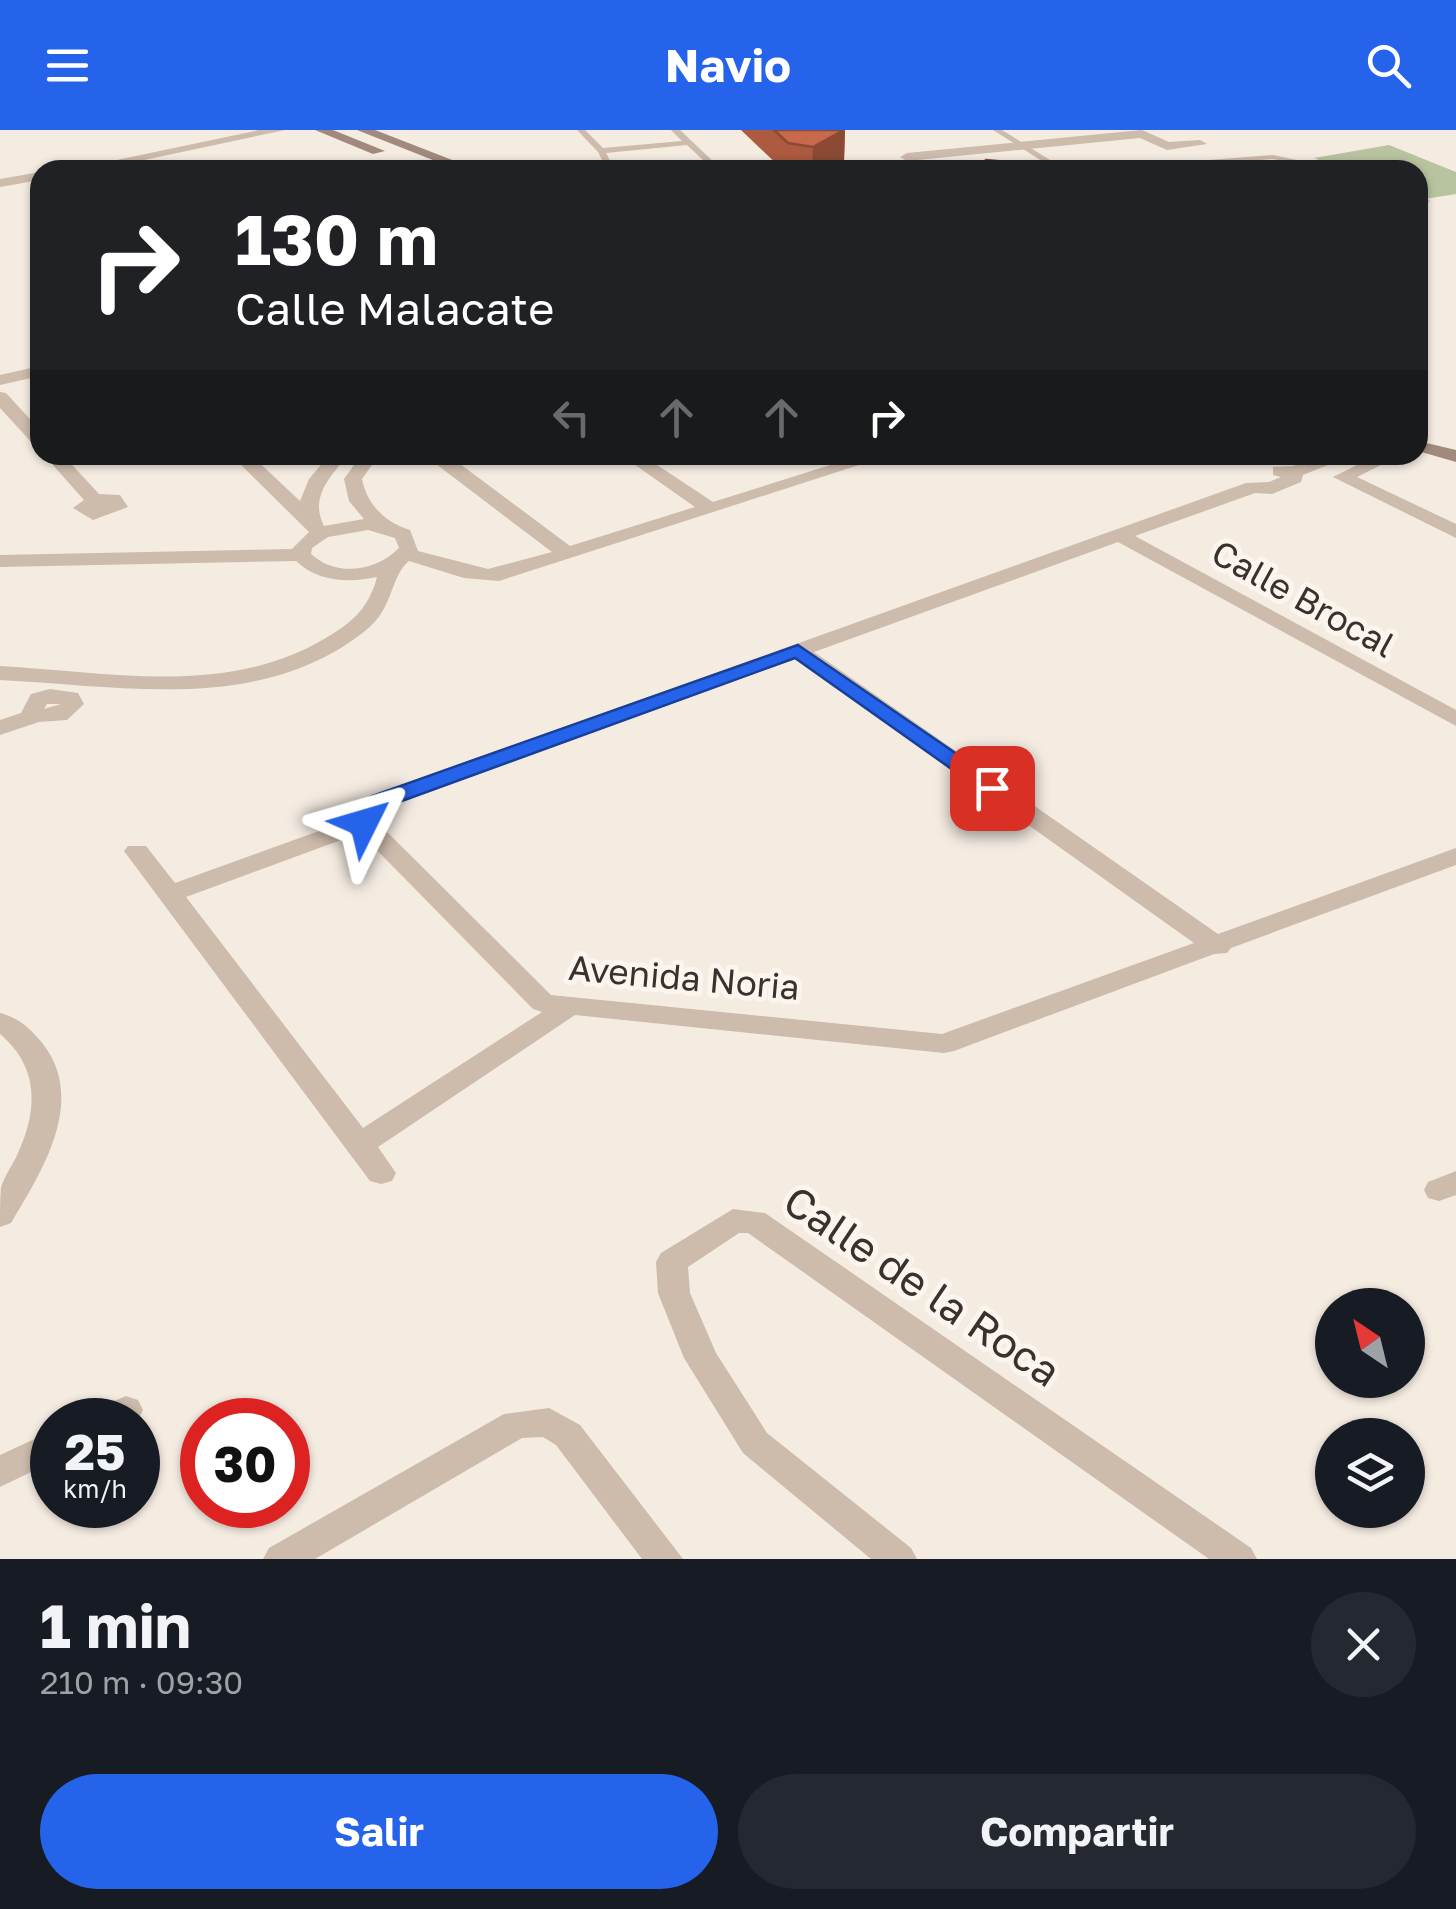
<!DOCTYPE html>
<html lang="es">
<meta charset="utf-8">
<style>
:root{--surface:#171b24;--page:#242831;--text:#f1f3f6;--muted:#9ea1a6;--accent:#2563eb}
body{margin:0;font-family:"Golos Text",sans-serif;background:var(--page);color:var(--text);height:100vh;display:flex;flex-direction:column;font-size:38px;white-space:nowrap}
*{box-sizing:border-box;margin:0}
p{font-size:32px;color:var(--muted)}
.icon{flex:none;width:55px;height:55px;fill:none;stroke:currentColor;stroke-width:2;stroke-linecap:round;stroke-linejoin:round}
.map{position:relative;height:1429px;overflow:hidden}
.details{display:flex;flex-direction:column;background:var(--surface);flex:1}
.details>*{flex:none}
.guide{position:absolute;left:30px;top:30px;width:1398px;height:305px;border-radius:30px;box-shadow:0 2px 8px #0004;background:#202124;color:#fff;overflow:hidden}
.needle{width:65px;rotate:325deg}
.controls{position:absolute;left:1315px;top:1158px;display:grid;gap:20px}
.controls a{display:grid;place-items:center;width:110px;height:110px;border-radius:50%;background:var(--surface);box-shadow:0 2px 8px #0004;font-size:50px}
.speed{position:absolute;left:30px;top:1268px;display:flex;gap:20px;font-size:50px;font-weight:700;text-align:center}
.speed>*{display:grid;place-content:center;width:130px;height:130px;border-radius:50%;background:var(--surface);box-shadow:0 2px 8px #0004;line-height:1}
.speed small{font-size:25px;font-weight:400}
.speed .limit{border:15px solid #d22;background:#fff;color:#111}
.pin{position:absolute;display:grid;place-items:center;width:85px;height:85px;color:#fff;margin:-42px;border-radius:20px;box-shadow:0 5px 15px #0006}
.me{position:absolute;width:110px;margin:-55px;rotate:50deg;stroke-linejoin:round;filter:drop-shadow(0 0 8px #0008)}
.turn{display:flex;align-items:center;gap:35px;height:210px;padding:0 40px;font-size:45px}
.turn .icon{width:130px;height:130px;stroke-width:2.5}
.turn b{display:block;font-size:70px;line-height:85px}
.lanes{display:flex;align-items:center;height:95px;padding:0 40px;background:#0003;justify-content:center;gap:50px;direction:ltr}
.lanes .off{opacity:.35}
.round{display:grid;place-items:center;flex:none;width:105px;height:105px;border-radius:52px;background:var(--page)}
.head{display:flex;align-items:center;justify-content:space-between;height:170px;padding:0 40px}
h1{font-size:60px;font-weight:700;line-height:75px}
.button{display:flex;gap:20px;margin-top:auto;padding:20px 40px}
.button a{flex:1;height:115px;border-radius:60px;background:var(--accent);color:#fff;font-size:40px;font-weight:700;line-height:115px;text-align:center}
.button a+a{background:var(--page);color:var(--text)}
header{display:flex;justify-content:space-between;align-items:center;height:130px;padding:0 40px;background:var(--accent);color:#fff;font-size:45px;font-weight:700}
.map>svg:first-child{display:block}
.green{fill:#b8c4a0}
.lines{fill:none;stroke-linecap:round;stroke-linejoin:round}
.lane{fill:#cdbbac;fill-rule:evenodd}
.street{fill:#cdbbac;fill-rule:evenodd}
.secondary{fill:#a18a7d;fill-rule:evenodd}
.wall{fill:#ac5a40}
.shaded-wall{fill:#8c4a34}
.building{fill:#c8694b;stroke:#8c4a34;stroke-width:2.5}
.route{fill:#2563eb;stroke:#184099;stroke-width:2.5}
.labels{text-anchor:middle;stroke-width:10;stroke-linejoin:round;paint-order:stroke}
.street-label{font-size:35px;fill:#3b302b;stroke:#fbf5ee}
.near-street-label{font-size:42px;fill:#3b302b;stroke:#fbf5ee}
</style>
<header><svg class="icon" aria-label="menu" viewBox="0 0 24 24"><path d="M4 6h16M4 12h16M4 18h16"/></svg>Navio<svg class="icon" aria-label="search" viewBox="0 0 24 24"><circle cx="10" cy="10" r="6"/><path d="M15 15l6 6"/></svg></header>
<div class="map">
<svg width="1456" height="1429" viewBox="0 0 1456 1429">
<rect width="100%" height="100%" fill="#f4ebe1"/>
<!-- green -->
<path class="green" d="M1389 15 1456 42V64L1418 70V40H1343L1314 28Z"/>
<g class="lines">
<!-- lane -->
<path class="lane" d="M577 0H585L603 18 682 11 671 0H680L719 37 715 39 709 36 620 40 624 38 704 31 687 15 606 23 615 40H607L598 22Z
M993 0H1002L1066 40H1056Z
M1273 25 1343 40H1327L1273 29 1139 40H1104L1108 38Z
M1418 65 1430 71 1426 74 1418 71Z"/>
<!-- street -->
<path class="street" d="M259 0H285L97 40H69Z
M1142 0 1169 12 1200 10 1207 14 1167 20 1140 8 907 31 900 27 907 23Z
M40 42V50L0 57V49Z
M40 236V246L0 255V245Z
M0 262 6 263 40 300V316L34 315 0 278Z
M44 325H63L99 364 120 365 128 377 93 390 73 378 84 370Z
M231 325H251L300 371 309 349 329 325H348C331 346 309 367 324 396L364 389 349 371 344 349 361 325H379L362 349C367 375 386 393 410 400L418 421 488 439 552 422 432 331 431 325H448L570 416 695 377 621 325H642L713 372 862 325H890L499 451 464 448 409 431C390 446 394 479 365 501 260 584 124 556 0 550V536C108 542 226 567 324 509 352 493 369 478 377 447 349 453 318 452 296 431L0 437V425L292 419 309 402ZM368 400 395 408 399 418C375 442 336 447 311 424L312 418 328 407Z
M1326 325H1353L1303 345 1301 352 1272 364 1255 363 1135 406 1456 580V596L1118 412 814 522 1218 804 1456 718V735L1231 818 1227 823 1214 824 954 921 944 923 575 885 378 1017 396 1043 392 1051 381 1054 370 1051 124 721 128 716H146L175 753 352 689 355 677 371 666 1246 353 1269 352 1281 347 1273 345V337L1293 336ZM795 529 1194 813 942 904 551 865 376 691V685L389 676ZM360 703 533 879 542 882 363 998 186 767Z
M1377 325H1401L1357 347 1456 394V408L1333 347Z
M50 559 78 563 84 574 67 590 39 592 0 605V590L21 583 31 564ZM47 574H61L44 579Z
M0 883C19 888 31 899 43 914 87 971 42 1041 11 1093L0 1097C0 1085 0 1069 1 1058 4 1046 13 1035 18 1023 38 979 39 937 0 904Z
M1456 1041V1065L1439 1071 1428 1068 1424 1060 1428 1052Z
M733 1079 765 1083 1251 1418 1257 1429H1209L748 1103H739L688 1137 690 1163 716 1223 767 1303 911 1418 917 1429H871L743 1323 684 1228 658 1163 656 1132 661 1123Z
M126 1266 138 1270 143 1280 138 1290H88L93 1280Z
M549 1278 580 1295 683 1429H642L556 1315 543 1307 522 1308 315 1429H263L269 1418 504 1284Z
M52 1301V1332L0 1357V1325Z"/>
<!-- secondary -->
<path class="secondary" d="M315 0H333L385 21 373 24Z
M357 0H375L478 40H458Z
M1418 311 1456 320V332L1418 321Z"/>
</g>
<!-- wall -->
<path class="wall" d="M741 0H845L844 31 827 40H783Z"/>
<!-- shaded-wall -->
<path class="shaded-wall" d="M845 0 844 31 827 40H812L813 17Z"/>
<!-- building -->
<path class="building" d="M774 0H844L813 17 788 13Z
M986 30 1029 34 1039 40H976Z"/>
<!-- route -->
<path class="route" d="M798 515 999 653V662H984L795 528 388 676 375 684 372 698H356L353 693 356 677 372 666Z"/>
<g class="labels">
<!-- street labels -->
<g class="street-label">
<text transform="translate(1303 469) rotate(29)" y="12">Calle Brocal</text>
<text transform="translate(684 848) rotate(5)" y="12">Avenida Noria</text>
</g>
<!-- near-street labels -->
<g class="near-street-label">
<text transform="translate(922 1156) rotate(34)" y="15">Calle de la Roca</text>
</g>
</g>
</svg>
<div class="controls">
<a><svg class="needle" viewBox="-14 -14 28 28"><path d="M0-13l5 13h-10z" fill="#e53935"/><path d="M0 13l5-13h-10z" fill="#9ea1a6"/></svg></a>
<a><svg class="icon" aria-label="layers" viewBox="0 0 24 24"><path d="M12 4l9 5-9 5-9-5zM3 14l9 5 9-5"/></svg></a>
</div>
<div class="speed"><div>25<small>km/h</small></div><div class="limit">30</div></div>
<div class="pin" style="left:992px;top:658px;background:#d93025"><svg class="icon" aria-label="arrive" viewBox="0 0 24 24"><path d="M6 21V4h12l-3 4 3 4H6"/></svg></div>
<svg class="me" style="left:364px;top:693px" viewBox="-20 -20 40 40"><path d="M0-17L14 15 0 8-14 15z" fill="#2563eb" stroke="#fff" stroke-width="4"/></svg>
<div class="guide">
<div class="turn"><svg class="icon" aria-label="right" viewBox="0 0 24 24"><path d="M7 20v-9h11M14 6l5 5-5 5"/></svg><div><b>130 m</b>Calle Malacate</div></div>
<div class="lanes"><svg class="icon off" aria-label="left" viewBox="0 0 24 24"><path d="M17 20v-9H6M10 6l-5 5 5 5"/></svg><svg class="icon off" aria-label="ahead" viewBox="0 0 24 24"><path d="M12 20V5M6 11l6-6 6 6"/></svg><svg class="icon off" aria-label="ahead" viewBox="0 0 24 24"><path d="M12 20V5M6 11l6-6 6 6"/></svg><svg class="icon" aria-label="right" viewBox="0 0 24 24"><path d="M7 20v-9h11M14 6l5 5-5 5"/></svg></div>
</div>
</div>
<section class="details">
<div class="head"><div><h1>1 min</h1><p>210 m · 09:30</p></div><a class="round"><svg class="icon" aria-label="close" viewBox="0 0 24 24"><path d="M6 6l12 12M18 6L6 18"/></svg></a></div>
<div class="button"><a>Salir</a><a>Compartir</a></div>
</section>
